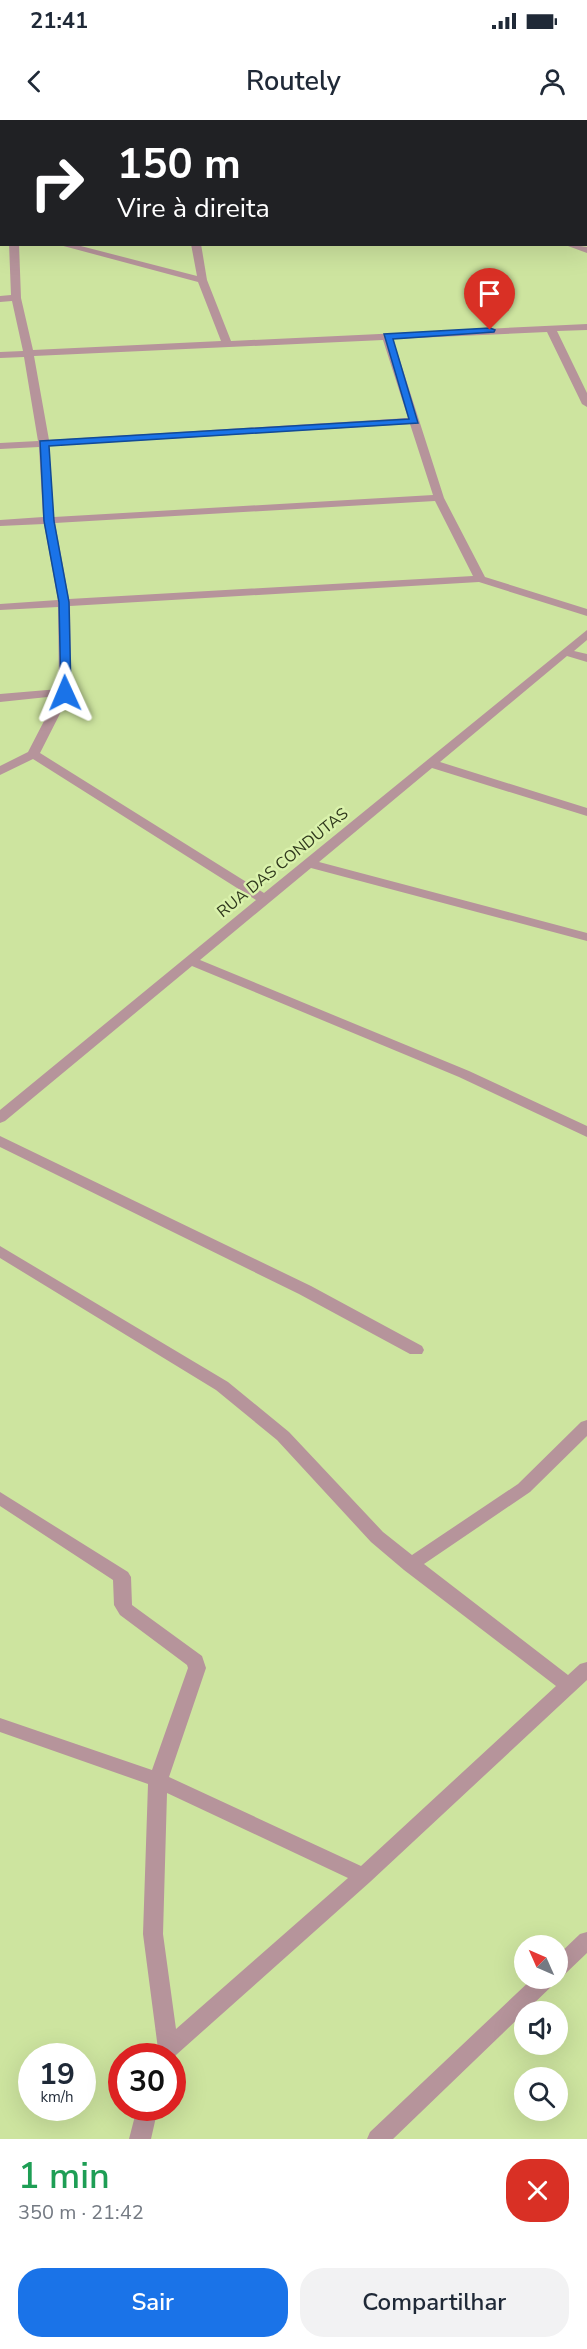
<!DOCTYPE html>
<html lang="pt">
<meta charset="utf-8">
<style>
:root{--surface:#fff;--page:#f2f2f3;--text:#1f2937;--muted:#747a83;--accent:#1a73e8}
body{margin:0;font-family:"Nunito Sans",sans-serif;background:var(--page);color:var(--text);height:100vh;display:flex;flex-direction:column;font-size:22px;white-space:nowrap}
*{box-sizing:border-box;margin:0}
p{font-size:20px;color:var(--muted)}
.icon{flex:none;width:33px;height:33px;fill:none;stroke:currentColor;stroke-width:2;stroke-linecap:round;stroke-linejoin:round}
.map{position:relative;height:2019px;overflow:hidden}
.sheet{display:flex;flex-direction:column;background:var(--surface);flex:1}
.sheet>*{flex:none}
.top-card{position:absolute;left:0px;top:0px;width:588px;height:126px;box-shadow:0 6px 24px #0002;background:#202124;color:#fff;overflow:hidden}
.needle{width:39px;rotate:315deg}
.tools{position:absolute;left:514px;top:1815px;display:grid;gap:12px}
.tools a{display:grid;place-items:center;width:54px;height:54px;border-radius:50%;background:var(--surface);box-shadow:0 6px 24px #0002;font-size:30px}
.speed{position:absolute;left:18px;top:1923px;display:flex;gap:12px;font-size:30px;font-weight:700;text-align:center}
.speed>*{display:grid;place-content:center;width:78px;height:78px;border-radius:50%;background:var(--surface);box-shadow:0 6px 24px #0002;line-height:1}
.speed small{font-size:15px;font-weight:400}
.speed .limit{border:9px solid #d22;background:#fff;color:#111}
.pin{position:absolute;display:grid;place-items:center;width:51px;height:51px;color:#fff;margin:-62px -26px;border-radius:50% 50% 50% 0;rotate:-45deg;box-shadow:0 0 6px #0007}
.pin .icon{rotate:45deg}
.me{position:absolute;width:66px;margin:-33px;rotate:359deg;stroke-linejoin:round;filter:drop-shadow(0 0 4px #0008)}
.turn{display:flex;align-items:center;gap:21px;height:126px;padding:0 18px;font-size:27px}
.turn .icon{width:78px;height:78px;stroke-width:2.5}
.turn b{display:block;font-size:42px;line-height:51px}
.round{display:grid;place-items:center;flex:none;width:63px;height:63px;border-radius:24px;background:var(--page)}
.summary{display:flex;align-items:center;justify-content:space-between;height:102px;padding:0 18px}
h1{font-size:36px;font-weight:600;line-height:45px;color:#1e9e55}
.action{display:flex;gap:12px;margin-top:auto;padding:12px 18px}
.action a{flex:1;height:69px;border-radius:24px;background:var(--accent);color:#fff;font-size:24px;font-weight:600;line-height:69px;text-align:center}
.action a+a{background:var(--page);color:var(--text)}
.status{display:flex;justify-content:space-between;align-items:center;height:42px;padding:0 30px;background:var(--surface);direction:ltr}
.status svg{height:16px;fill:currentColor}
header{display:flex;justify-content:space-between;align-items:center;height:78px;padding:0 18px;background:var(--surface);font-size:27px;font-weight:600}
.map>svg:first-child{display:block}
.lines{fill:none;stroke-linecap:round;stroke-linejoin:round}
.minor{fill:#b6949b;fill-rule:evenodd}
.route{fill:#1a73e8;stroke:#114b97;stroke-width:1.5}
.labels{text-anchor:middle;stroke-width:5;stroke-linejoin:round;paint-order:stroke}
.street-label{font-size:16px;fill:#30391d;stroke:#daf2ac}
</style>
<div class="status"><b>21:41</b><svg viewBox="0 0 49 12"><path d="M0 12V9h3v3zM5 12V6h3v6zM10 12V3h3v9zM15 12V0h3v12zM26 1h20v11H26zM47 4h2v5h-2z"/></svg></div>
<header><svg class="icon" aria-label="back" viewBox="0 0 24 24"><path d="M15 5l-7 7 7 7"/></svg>Routely<svg class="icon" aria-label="person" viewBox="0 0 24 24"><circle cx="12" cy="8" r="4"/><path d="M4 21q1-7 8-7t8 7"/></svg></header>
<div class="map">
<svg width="587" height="2019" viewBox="0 0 587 2019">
<rect width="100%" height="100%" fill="#cde49f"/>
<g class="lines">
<!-- minor -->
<path class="minor" d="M211 0H222L209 2Z
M232 0H243L244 2H233Z
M343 0H353L342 2Z
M461 0H471L460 2Z
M517 0H528L530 2H518Z
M586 16H587V22H586Z
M0 44H2V50H0Z
M0 58 2 59V70L0 69Z
M586 67H587V73H586Z
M0 112H2V118H0Z
M9 124H19L21 178 33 230 221 221 198 162 56 124H73L197 156 191 124H201L207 160 231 221 587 204V210L557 211 587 273V287L582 284 547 212 393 219 444 378 485 457 587 489V496L479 462 70 486 71 572 40 633 264 773 587 510V520L574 531 587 534V542L567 536 440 642 587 688V696L432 648 319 742 587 813V821L311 748 200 840 469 951 587 1006V1017L459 957 192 846 5 1001 0 1003V990L256 780 33 639 0 655V646L28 632 57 576 0 582V574L59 569 58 487 0 490V484L58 480 44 404 0 406V400L43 397 39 327 0 329V323L38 321 24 237 0 238V232L23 231 12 181 0 182V176L11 175ZM383 220 408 298 49 320 34 236ZM410 304 433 375 54 397 49 326ZM435 381 473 456 69 479 55 403Z
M567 124 587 127V133L568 126Z
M0 1016 311 1166 422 1226 424 1230 422 1234H410L299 1174 0 1027Z
M0 1126 228 1262 289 1312 383 1412 412 1435 518 1364 581 1302 587 1300V1316L530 1372 424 1444 568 1555 580 1544 587 1542V1560L370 1762 176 1935 172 1942V1936H154L158 1929 143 1814 148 1664 0 1612V1598L152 1650 188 1548 187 1545 120 1495 114 1485 113 1460 0 1386V1372L128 1452 131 1457 132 1485 202 1536 206 1548 169 1657 361 1746 556 1566 404 1450 371 1422 277 1320 216 1270 0 1138ZM167 1673 348 1758 176 1909 163 1814Z
M587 1812V1833L565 1854 558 1857V1835L580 1814Z
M533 1858H557L554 1864 393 2019H367L370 2012Z
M137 1988H158L151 2019H129Z"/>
</g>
<!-- route -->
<path class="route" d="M490 208 495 210 494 212 393 219 418 303 49 326 54 401 69 482 71 573 61 575 59 482 44 401 40 321 409 299 384 214Z"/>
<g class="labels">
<!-- street labels -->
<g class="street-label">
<text transform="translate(282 742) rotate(-39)" y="6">RUA DAS CONDUTAS</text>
</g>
</g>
</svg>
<div class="tools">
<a><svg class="needle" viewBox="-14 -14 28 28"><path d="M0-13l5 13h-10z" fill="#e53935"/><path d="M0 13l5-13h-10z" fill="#747a83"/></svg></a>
<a><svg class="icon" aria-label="sound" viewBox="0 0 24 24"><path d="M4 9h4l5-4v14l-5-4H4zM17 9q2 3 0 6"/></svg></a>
<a><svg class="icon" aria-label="search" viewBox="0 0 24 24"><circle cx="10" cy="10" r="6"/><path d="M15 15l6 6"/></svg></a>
</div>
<div class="speed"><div>19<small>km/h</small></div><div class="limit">30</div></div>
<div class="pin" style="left:490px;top:210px;background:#d93025"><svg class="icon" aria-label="arrive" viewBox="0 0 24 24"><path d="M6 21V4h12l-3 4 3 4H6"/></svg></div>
<svg class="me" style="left:65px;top:573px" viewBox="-20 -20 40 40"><path d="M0-17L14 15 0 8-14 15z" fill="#1a73e8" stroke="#fff" stroke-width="4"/></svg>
<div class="top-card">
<div class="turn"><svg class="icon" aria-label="right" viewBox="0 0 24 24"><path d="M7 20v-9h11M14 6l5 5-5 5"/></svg><div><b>150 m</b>Vire à direita</div></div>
</div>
</div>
<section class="sheet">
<div class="summary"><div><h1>1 min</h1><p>350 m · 21:42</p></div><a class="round" style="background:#d93025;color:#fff"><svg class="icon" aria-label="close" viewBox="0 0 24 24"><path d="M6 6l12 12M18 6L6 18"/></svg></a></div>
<div class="action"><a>Sair</a><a>Compartilhar</a></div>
</section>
